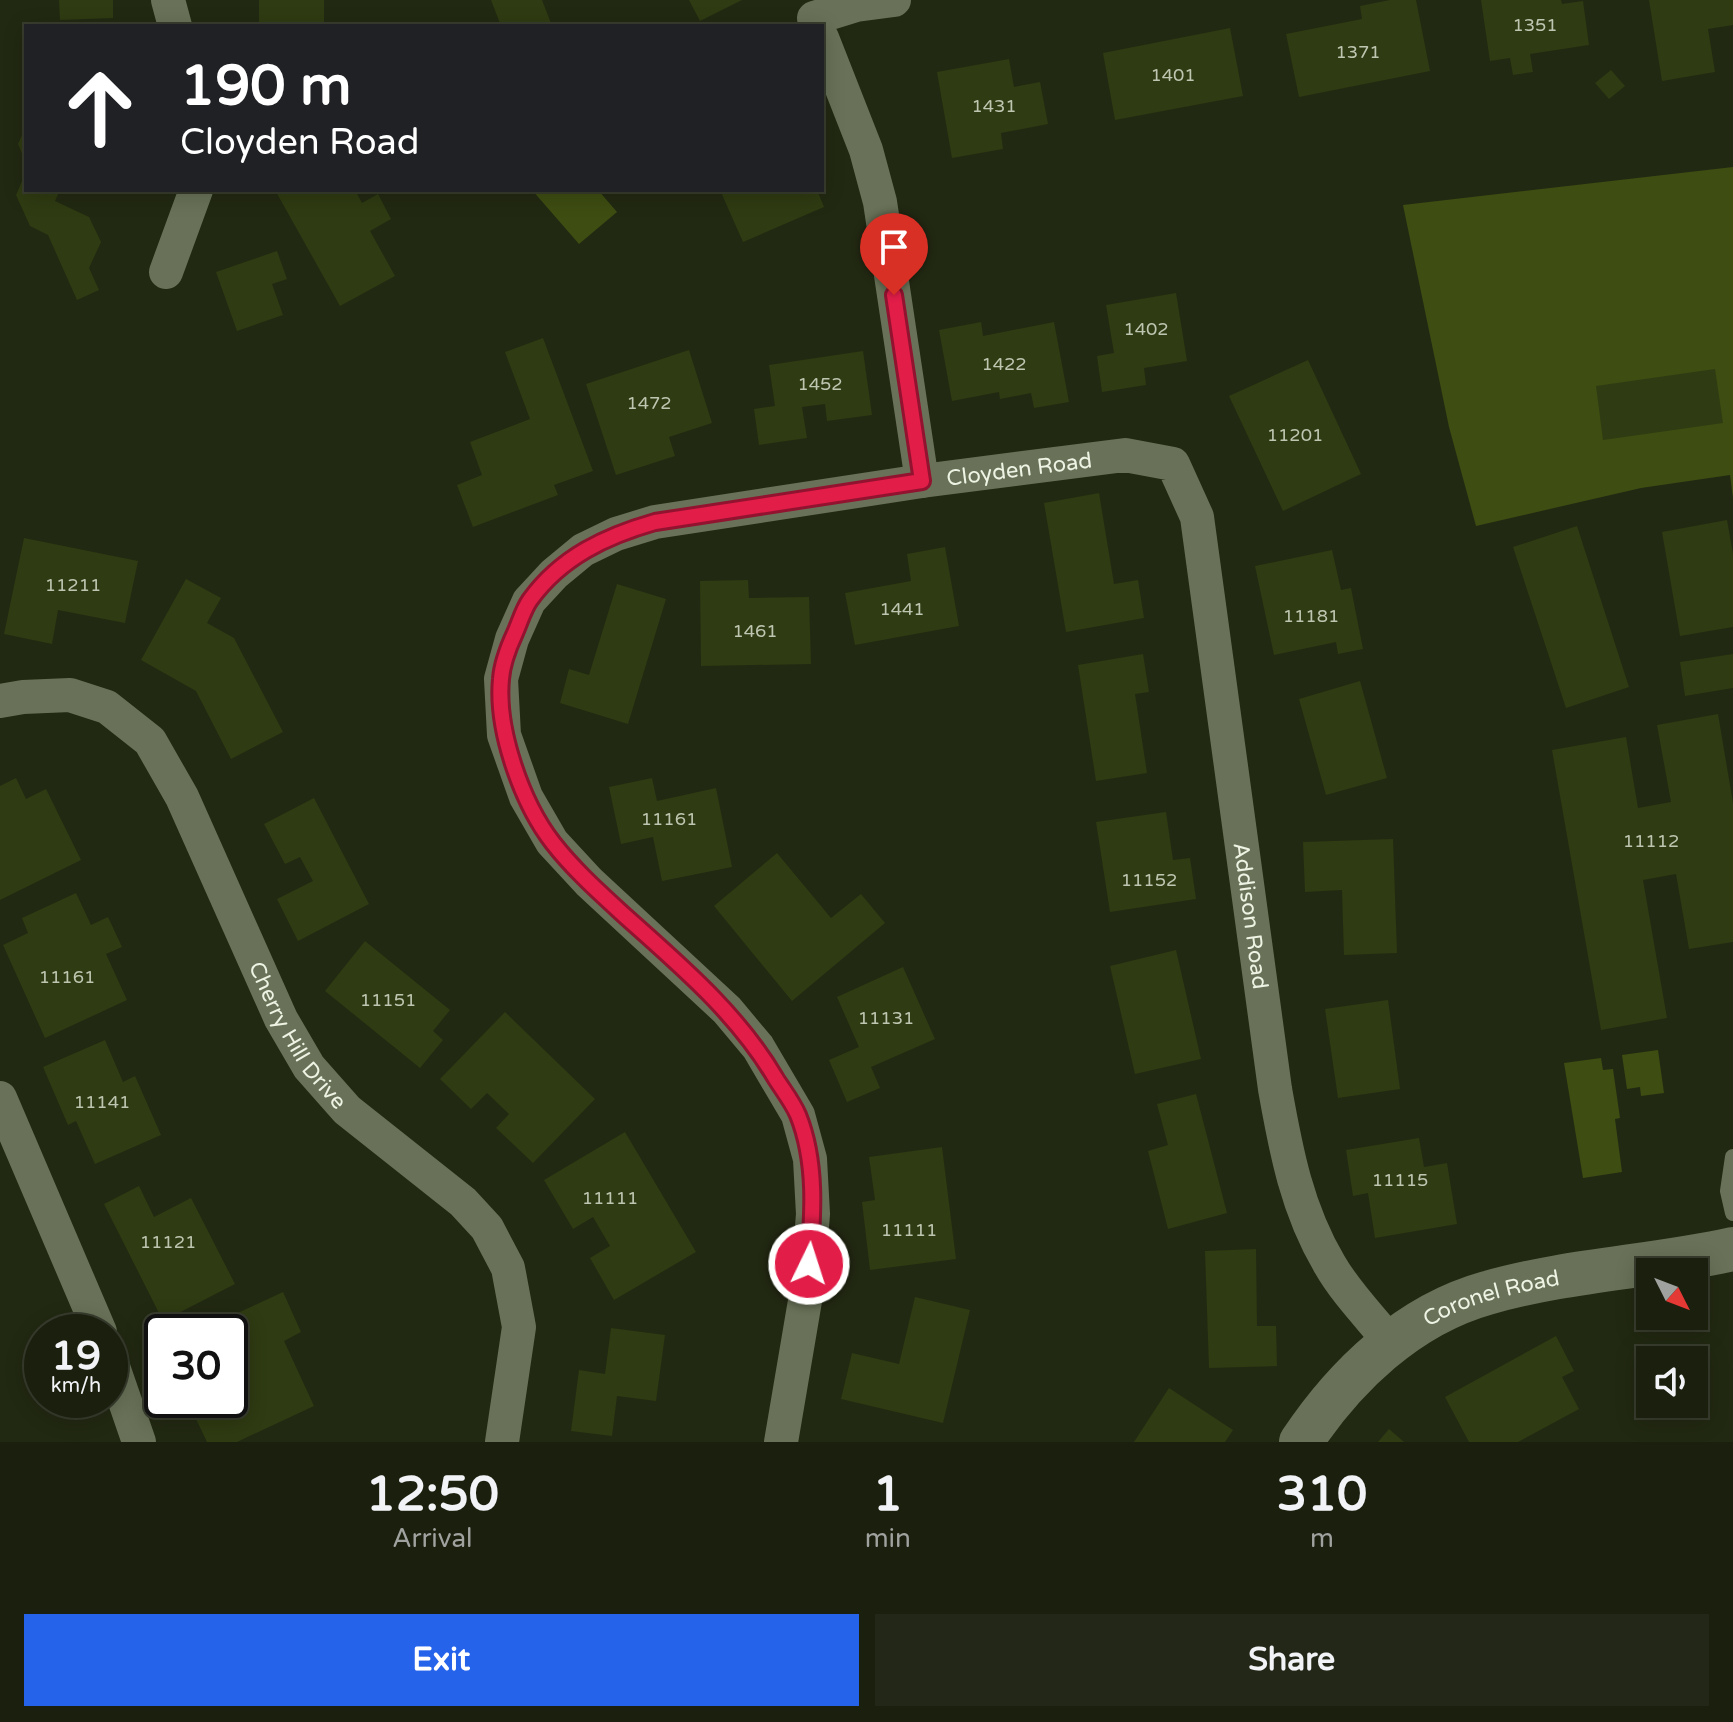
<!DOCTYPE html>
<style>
:root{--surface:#1a1f0e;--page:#232717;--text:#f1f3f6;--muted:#9fa29e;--line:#383d2e;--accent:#2563eb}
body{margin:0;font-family:"Varela Round",sans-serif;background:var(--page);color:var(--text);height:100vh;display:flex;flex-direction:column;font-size:30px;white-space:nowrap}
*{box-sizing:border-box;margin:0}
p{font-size:26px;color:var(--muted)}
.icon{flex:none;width:44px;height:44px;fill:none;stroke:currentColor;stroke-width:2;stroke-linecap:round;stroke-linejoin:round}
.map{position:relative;height:1442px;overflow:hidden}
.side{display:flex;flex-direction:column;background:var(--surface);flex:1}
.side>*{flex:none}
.guide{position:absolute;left:24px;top:24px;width:800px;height:168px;border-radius:0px;box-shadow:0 4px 20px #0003,0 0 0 2px var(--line);background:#202124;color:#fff;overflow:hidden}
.needle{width:52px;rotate:132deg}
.controls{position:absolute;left:1636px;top:1258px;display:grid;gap:16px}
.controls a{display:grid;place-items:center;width:72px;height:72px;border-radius:0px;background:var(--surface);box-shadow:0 4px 20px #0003,0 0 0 2px var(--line);font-size:40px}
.speed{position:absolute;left:24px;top:1314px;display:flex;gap:16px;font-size:40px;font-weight:700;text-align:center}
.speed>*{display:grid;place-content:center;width:104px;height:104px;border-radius:50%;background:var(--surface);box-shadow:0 4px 20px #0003,0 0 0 2px var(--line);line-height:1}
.speed small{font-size:20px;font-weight:400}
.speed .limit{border:4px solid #111;border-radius:12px;background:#fff;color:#111}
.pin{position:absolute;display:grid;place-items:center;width:68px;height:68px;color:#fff;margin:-82px -34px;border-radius:50% 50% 50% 0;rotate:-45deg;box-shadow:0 0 8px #0007}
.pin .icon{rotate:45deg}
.me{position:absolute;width:88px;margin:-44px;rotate:4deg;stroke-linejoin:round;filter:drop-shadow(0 0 6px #0008)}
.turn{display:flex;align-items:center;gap:28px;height:168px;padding:0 24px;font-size:36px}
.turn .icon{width:104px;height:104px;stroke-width:2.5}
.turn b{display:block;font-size:56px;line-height:68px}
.eta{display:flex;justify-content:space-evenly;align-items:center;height:136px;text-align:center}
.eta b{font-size:48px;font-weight:700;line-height:56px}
.primary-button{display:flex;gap:16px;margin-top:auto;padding:16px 24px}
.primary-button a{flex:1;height:92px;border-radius:0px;background:var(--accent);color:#fff;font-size:32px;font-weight:700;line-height:92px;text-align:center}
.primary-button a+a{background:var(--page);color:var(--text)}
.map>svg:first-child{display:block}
.green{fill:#3e4d12}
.building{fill:#2f3b12}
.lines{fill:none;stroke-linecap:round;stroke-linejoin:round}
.lane{stroke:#697258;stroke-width:16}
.street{stroke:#697258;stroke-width:34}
.secondary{stroke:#697258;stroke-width:44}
.route-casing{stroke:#92132f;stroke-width:20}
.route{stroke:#e11d48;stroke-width:14}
.labels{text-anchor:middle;stroke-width:7;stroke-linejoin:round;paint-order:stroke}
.number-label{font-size:18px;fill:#bec5b0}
.street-label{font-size:22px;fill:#eef3e4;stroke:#222912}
</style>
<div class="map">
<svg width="1733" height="1442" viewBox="0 0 1733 1442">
<rect width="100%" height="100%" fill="#222912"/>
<!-- green -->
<path class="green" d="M1733 167V498L1730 475 1641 488 1476 526 1449 427 1403 205Z
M532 190H598L617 212 579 244Z
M1658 1050 1664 1093 1641 1096 1640 1087 1627 1089 1622 1055Z
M1601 1058 1603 1070 1613 1069 1620 1118 1615 1119 1622 1172 1583 1178 1564 1063Z"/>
<!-- building -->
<path class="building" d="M59 0H113V18L60 20Z
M259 0H324V26H259Z
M491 0H542L552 26H501Z
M689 0H742L700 21Z
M1390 0H1416L1430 71 1299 97 1286 34 1362 19 1360 6Z
M1481 0H1561L1562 4 1583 1 1589 45 1530 54 1533 72 1513 75 1510 58 1490 61Z
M1649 0H1733V25L1708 29 1715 72 1662 81Z
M1230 28 1243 96 1115 120 1103 53Z
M1009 59 1014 87 1040 82 1048 124 1001 133 1003 149 952 158 937 72Z
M1611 70 1625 86 1609 99 1595 83Z
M26 126V163L18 144Z
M26 172V190H60L55 201 89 217 101 242 89 268 99 290 77 300 48 235 30 226 16 195Z
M275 190H355L362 203 378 194 391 219 370 231 395 276 340 306Z
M720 190H817L824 207 743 242Z
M277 251 287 279 272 284 283 315 237 331 216 272Z
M1176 293 1187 361 1144 368 1146 385 1102 392 1097 356 1114 353 1106 305Z
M981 322 983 336 1054 322 1069 402 1034 408 1031 393 1000 399 999 392 952 401 939 330Z
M543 338 593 471 554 485 558 495 473 527 457 485 482 475 470 442 530 419 505 352Z
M689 350 712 423 669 437 675 456 616 475 586 384Z
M863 351 872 415 827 421 825 404 802 407 807 438 759 445 754 409 775 406 769 365Z
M1308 360 1361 474 1283 511 1229 396Z
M1715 369 1723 423 1603 440 1596 386Z
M1099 493 1114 584 1138 580 1144 618 1066 632 1044 503Z
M1727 520 1733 554V627L1680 636 1662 532Z
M1577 526 1629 687 1566 708 1513 547Z
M24 538 138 561 125 623 58 610 52 644 4 634Z
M945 547 959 626 855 645 845 593 911 581 907 554Z
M1332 550 1341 590 1351 588 1363 649 1338 654 1336 642 1274 655 1255 566Z
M186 579 221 598 207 623 234 638 283 732 231 759 196 691 141 660Z
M748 580 749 598 809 597 811 664 701 666 700 581Z
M617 584 666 599 628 724 560 703 569 669 589 675Z
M1143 654 1149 692 1135 694 1147 773 1096 781 1078 665Z
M1733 654V688L1685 696 1680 662Z
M1360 681 1387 778 1326 795 1299 699Z
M1718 714 1733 803V942L1689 949 1676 874 1643 880 1667 1018 1601 1030 1552 750 1626 737 1638 808 1671 802 1657 725Z
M16 778 26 799 46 789 81 860 0 900V786Z
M652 778 657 801 716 788 732 867 662 881 653 837 621 844 609 787Z
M314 798 369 904 298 941 277 899 313 881 300 857 285 864 264 824Z
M1166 812 1173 860 1190 858 1196 899 1110 912 1096 822Z
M1393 839 1397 953 1344 955 1342 890 1305 892 1303 842Z
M777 853 831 918 861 894 885 923 792 1001 714 906Z
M76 893 91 925 108 917 122 947 106 954 127 1000 45 1038 3 945 28 933 22 918Z
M365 941 450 1010 433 1031 443 1040 420 1068 325 991Z
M1176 950 1201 1059 1135 1074 1110 966Z
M903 967 935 1039 871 1067 880 1088 847 1102 829 1060 859 1047 837 997Z
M1388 1000 1400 1089 1338 1098 1325 1009Z
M505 1012 595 1099 533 1163 496 1128 509 1114 487 1093 471 1109 440 1079Z
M105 1040 123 1082 135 1076 161 1135 95 1164 76 1121 68 1125 43 1067Z
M1196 1094 1227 1213 1168 1229 1148 1151 1168 1145 1157 1104Z
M625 1132 696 1252 614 1300 590 1258 610 1246 593 1217 573 1229 544 1180Z
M1419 1138 1424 1167 1447 1163 1457 1224 1375 1238 1368 1193 1353 1196 1346 1150Z
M942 1147 956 1259 870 1270 862 1202 875 1200 869 1157Z
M139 1186 154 1217 191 1198 235 1284 163 1321 104 1204Z
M1256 1249 1257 1326H1276L1277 1366 1209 1368 1205 1251Z
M283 1292 301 1332 284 1341 314 1406 237 1442H207L187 1400H230V1332H197Z
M915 1297 970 1310 943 1423 841 1399 852 1353 899 1364Z
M611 1328 665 1335 656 1401 617 1396 612 1436 571 1431 579 1370 605 1374Z
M1556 1336 1574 1371 1562 1377 1579 1409 1518 1442H1469L1445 1397Z
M1169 1388 1233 1430 1225 1442H1134Z
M1389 1429 1404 1442H1378Z"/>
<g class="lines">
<!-- lane -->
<path class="lane" d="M1733 1157 1728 1191 1733 1213"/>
<!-- street -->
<g class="street">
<path d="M168 0 175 26"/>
<path d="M814 18 856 5 894 0"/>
<path d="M822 38 866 150 880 202 922 481"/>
<path d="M166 272 196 190"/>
<path id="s1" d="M0 701 23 697 70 695 107 707 150 741 182 797 281 1019 309 1067 347 1110 463 1202 487 1228 508 1268 519 1327 502 1442"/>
<path d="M0 1098 100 1332"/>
<path d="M110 1358 139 1442"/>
<path id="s2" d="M781 1442 807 1289 813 1214 810 1159 798 1115 758 1047 727 1010 589 882 552 842 526 797 504 735 501 679 512 639 529 601 554 574 583 550 616 534 655 522 922 481 1125 455 1173 464 1197 517 1275 1089C1286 1151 1297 1210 1330 1265 1346 1293 1371 1318 1391 1343"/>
</g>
<!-- secondary -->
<path class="secondary" id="s3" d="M1301 1442C1345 1376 1408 1315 1487 1293 1567 1270 1652 1267 1733 1249"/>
</g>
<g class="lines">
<!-- route casing -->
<g class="route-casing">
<path id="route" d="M809 1264C813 1215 817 1162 798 1115 793 1103 783 1090 776 1079 738 1014 681 966 625 916 600 893 574 870 553 843 522 803 496 730 501 679 502 665 509 646 515 633 520 622 523 610 530 600 561 557 606 536 655 522L922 481 894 295"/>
</g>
<!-- route -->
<use href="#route" class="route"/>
</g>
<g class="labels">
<!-- number labels -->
<g class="number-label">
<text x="1535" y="31">1351</text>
<text x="1358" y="58">1371</text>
<text x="1173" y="81">1401</text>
<text x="994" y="112">1431</text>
<text x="1146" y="335">1402</text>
<text x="1004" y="370">1422</text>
<text x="820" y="390">1452</text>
<text x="649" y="409">1472</text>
<text x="1295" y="441">11201</text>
<text x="73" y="591">11211</text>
<text x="902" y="615">1441</text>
<text x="1311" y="622">11181</text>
<text x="755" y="637">1461</text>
<text x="669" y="825">11161</text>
<text x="1651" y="847">11112</text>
<text x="1149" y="886">11152</text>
<text x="67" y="983">11161</text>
<text x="388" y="1006">11151</text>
<text x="886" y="1024">11131</text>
<text x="102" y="1108">11141</text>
<text x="1400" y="1186">11115</text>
<text x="610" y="1204">11111</text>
<text x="909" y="1236">11111</text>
<text x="168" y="1248">11121</text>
</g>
<!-- street labels -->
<g class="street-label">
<text dy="8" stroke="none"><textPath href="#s2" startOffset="1478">Cloyden Road</textPath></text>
<text dy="8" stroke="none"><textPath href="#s2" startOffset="2094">Addison Road</textPath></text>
<text dy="8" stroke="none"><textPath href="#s1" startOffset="494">Cherry Hill Drive</textPath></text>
<text dy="8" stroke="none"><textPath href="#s3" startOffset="246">Coronel Road</textPath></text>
</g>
</g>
</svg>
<div class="controls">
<a><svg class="needle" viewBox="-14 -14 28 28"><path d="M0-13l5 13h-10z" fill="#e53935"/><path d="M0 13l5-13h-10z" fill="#9fa29e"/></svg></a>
<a><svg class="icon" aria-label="sound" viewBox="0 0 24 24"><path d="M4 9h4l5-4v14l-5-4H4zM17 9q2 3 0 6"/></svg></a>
</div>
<div class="speed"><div>19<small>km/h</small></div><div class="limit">30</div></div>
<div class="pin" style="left:894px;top:295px;background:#d93025"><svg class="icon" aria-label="arrive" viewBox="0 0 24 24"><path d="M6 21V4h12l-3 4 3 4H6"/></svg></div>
<svg class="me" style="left:809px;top:1264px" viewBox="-20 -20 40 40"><circle r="17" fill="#e11d48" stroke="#fff" stroke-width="3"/><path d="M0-11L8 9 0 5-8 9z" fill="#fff"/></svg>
<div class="guide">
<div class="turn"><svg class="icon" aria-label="ahead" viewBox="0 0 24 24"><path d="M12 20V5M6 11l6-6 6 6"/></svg><div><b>190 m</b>Cloyden Road</div></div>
</div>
</div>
<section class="side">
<div class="eta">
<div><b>12:50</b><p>Arrival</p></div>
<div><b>1</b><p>min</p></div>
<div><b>310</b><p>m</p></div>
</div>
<div class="primary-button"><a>Exit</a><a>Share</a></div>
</section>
